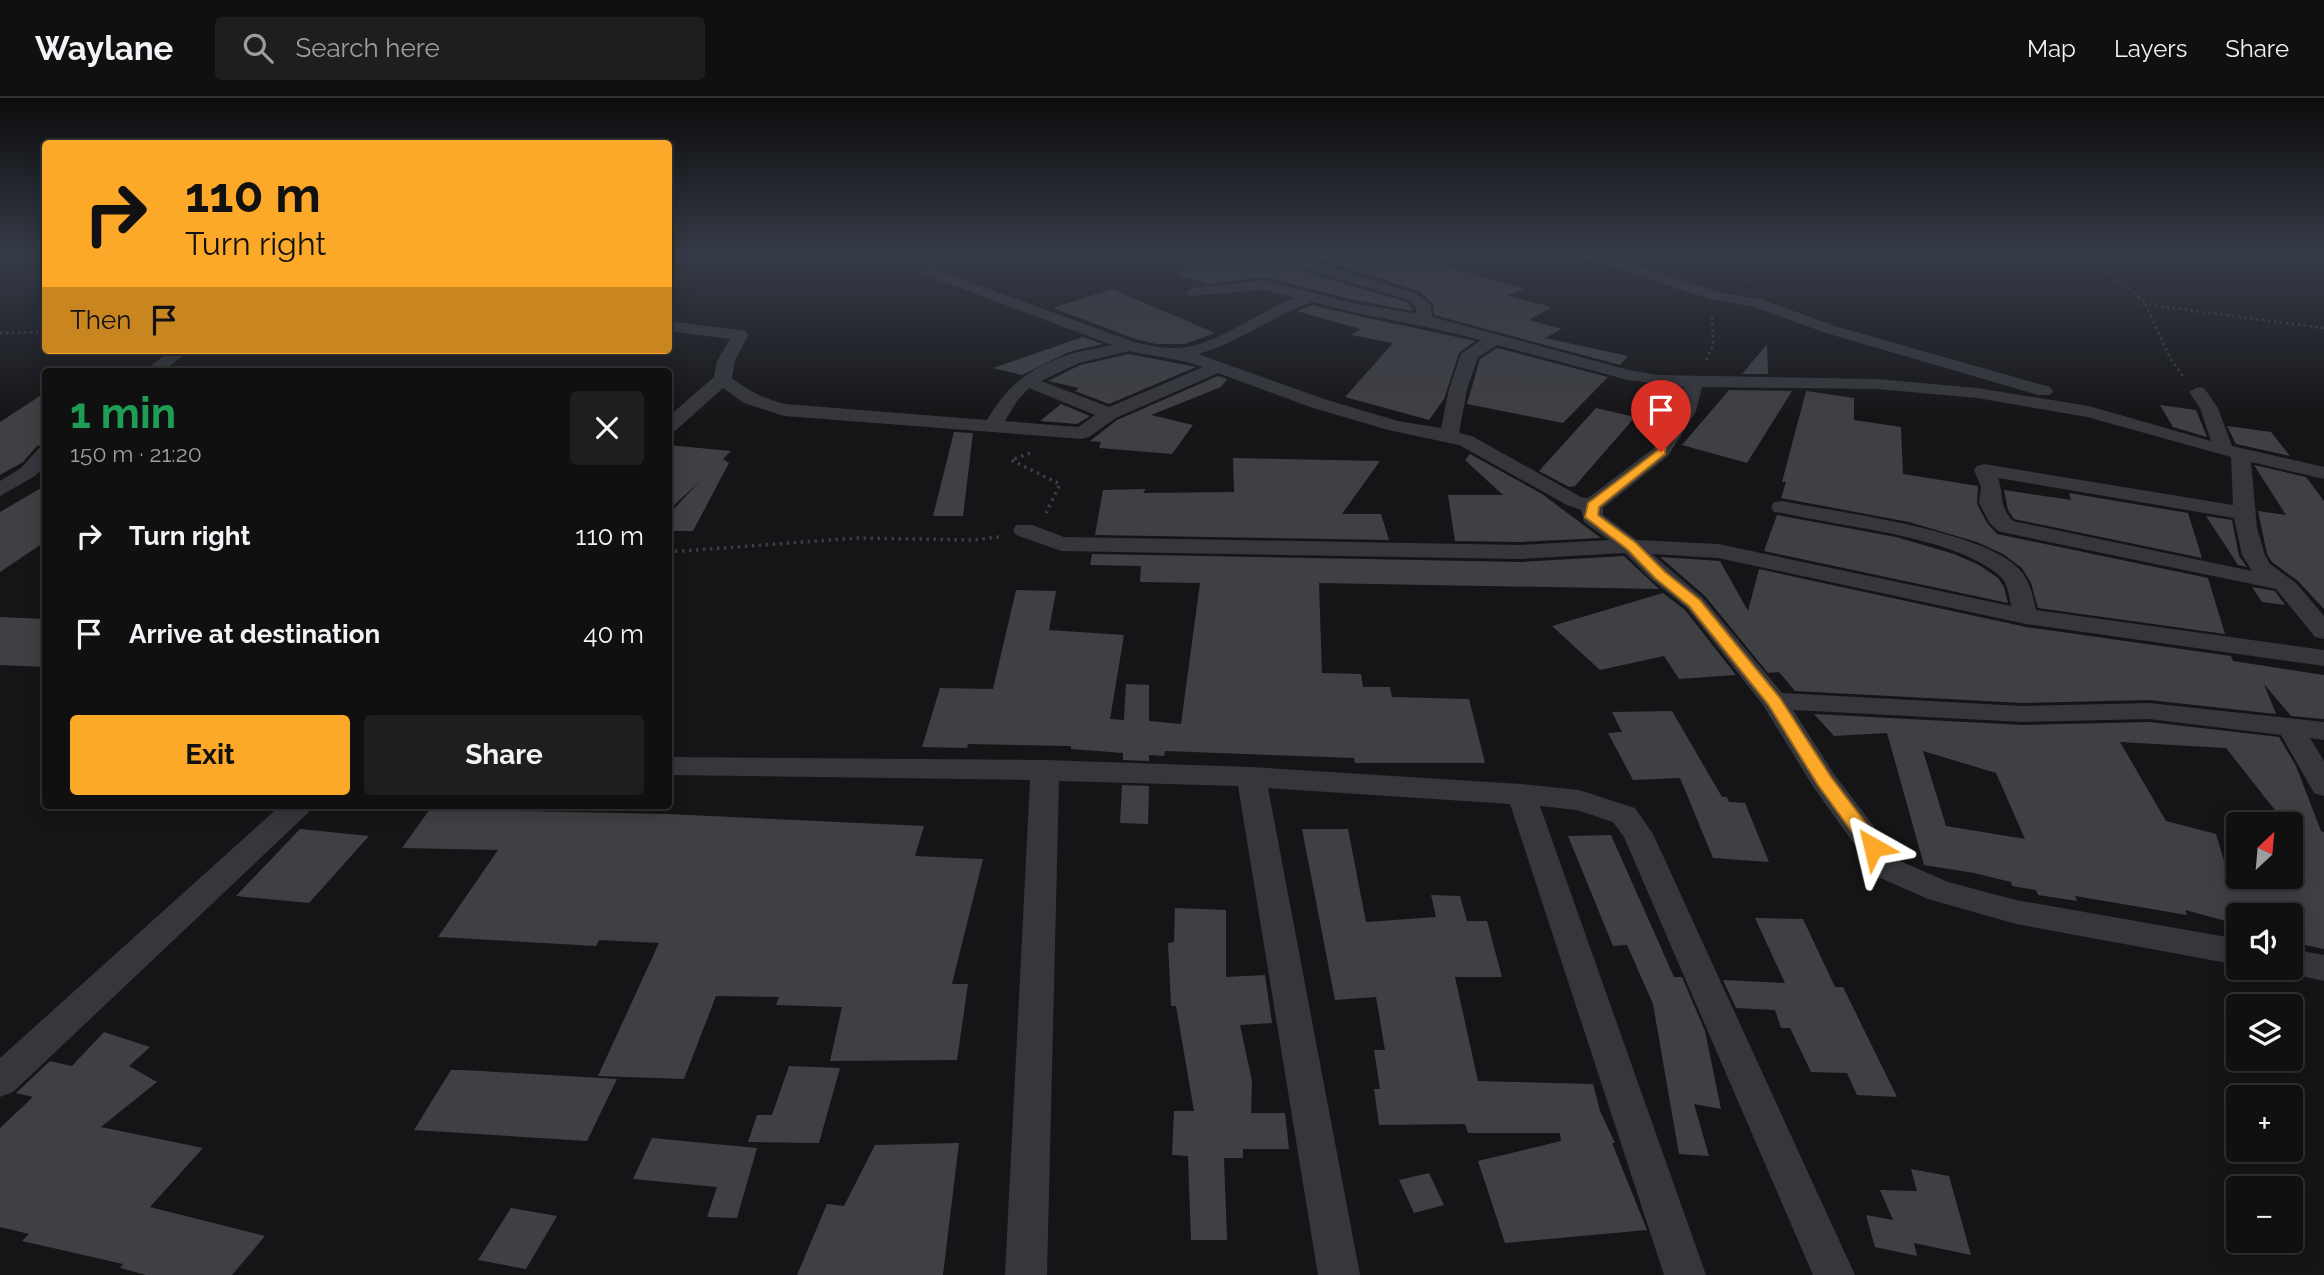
<!DOCTYPE html>
<meta charset="utf-8">
<style>
:root{--surface:#101011;--page:#1e1e1f;--text:#f1f3f6;--muted:#9c9d9f;--line:#303031;--accent:#fca828}
body{margin:0;font-family:Raleway,sans-serif;background:var(--page);color:var(--text);height:100vh;display:flex;flex-direction:column;font-size:26px;white-space:nowrap}
*{box-sizing:border-box;margin:0}
p{font-size:23px;color:var(--muted)}
.icon{flex:none;width:38px;height:38px;fill:none;stroke:currentColor;stroke-width:2;stroke-linecap:round;stroke-linejoin:round}
.map{position:relative;flex:1;overflow:hidden}
.details{position:absolute;left:42px;top:270px;width:630px;height:441px;display:flex;flex-direction:column;background:var(--surface);border-radius:7px;box-shadow:0 4px 18px #0003,0 0 0 2px var(--line)}
.details>*{flex:none}
.guide{position:absolute;left:42px;top:42px;width:630px;height:214px;border-radius:7px;box-shadow:0 4px 18px #0003,0 0 0 2px var(--line);background:#fca828;color:#111;overflow:hidden}
.needle{width:46px;rotate:26deg}
.controls{position:absolute;left:2226px;top:714px;display:grid;gap:14px}
.controls a{display:grid;place-items:center;width:77px;height:77px;border-radius:7px;background:var(--surface);box-shadow:0 4px 18px #0003,0 0 0 2px var(--line);font-size:35px}
.pin{position:absolute;display:grid;place-items:center;width:60px;height:60px;color:#fff;margin:-72px -30px;border-radius:50% 50% 50% 0;rotate:-45deg;box-shadow:0 0 7px #0007}
.pin .icon{rotate:45deg}
.me{position:absolute;width:77px;margin:-38px;rotate:323deg;stroke-linejoin:round;filter:drop-shadow(0 0 5px #0008)}
.turn{display:flex;align-items:center;gap:24px;height:147px;padding:0 28px;font-size:32px}
.turn .icon{width:91px;height:91px;stroke-width:2.5}
.turn b{display:block;font-size:49px;line-height:60px}
.then{display:flex;align-items:center;height:66px;padding:0 28px;background:#0003;gap:14px;font-size:26px}
.round{display:grid;place-items:center;flex:none;width:74px;height:74px;border-radius:7px;background:var(--page)}
.overview{display:flex;align-items:center;justify-content:space-between;height:119px;padding:0 28px}
h1{font-size:42px;font-weight:700;line-height:52px;color:#1e9e55}
.action{display:flex;gap:14px;margin-top:auto;padding:14px 28px}
.action a{flex:1;height:80px;border-radius:7px;background:var(--accent);color:#111;font-size:28px;font-weight:700;line-height:80px;text-align:center}
.action a+a{background:var(--page);color:var(--text)}
ul{padding:0;list-style:none}
li{display:flex;align-items:center;gap:21px;height:98px;padding:0 28px}
li div{flex:1}
li b{display:block;font-size:26px}
li em{font-style:normal}
header{display:flex;align-items:center;gap:42px;box-sizing:border-box;height:98px;padding:0 35px;background:var(--surface);border-bottom:2px solid var(--line)}
header strong{font-size:33px}
nav{display:flex;gap:38px;margin-inline-start:auto;font-size:24px}
.search{width:490px;height:63px;background:var(--page);display:flex;align-items:center;gap:18px;box-sizing:border-box;padding:0 24px;border-radius:7px;color:var(--muted);font-size:26px}
.map>svg:first-child{display:block}
.building{fill:#3f4044;fill-rule:evenodd}
.lines{fill:none;stroke-linecap:round;stroke-linejoin:round}
.path-far1{stroke:#3c3e43;stroke-width:2.5;stroke-dasharray:2.5 3.5;stroke-linecap:butt}
.path{stroke:#3c3e43;stroke-width:3.5;stroke-dasharray:2.5 4.5;stroke-linecap:butt}
.minor{fill:#36373c;fill-rule:evenodd}
.route{fill:#fca828;stroke:#a46d1a;stroke-width:2}
</style>
<header>
<strong>Waylane</strong>
<div class="search"><svg class="icon" aria-label="search" viewBox="0 0 24 24"><circle cx="10" cy="10" r="6"/><path d="M15 15l6 6"/></svg>Search here</div>
<nav><a>Map</a><a>Layers</a><a>Share</a></nav>
</header>
<div class="map">
<svg width="2324" height="1177" viewBox="0 0 2324 1177">
<rect width="100%" height="100%" fill="#151517"/>
<!-- building -->
<path class="building" d="M1205 157H1279L1311 176 1407 204 1413 213 1349 201 1265 179 1208 186 1176 176Z
M1305 157H1352L1353 168 1384 157H1406L1525 191 1507 198 1552 209 1529 222 1562 231 1545 240 1628 258 1620 267 1434 217 1433 206 1419 193Z
M1112 191 1215 235 1185 246H1156L1135 241 1053 210Z
M1312 207 1354 217 1475 243 1459 255 1444 301 1429 322 1345 299 1393 245 1351 237 1360 231 1297 213Z
M1083 239 1103 246 1069 254 1022 277 993 270Z
M1767 246 1768 276H1742Z
M1497 250 1608 279 1563 325 1467 306 1480 261Z
M1129 256 1196 269 1109 306 1075 293 1079 290 1048 283 1080 267Z
M1218 278 1227 281 1221 289 1151 317 1193 327 1172 356 1099 350 1101 344 1090 343 1117 322Z
M1729 292 1792 293 1747 365 1682 347Z
M1806 293 1854 300V322L1901 329 1903 376 1978 388 1977 406 1987 425 1997 436 2208 480 2225 536 2038 510 2031 485 2022 470 2003 456 1977 444 1909 424 1781 400 1786 384H1782Z
M46 294V346L37 348 23 364 0 377V324Z
M1061 306 1090 318 1077 326 1040 323Z
M2160 307 2196 312 2207 339 2173 329Z
M1596 310 1635 319 1575 388 1569 389 1539 373Z
M2227 328 2271 334 2290 358 2236 346Z
M954 334 973 335 963 418H933Z
M668 347 731 353 723 361 729 365 693 433H668V417L701 382 668 413Z
M1470 356 1542 396 1601 440 1521 444 1455 443 1448 397H1503L1465 362Z
M1233 360 1380 363 1342 416H1381L1389 442 1095 437 1103 392 1146 391 1143 395 1234 394Z
M2254 367 2306 379 2324 403V511L2298 483 2272 464 2267 456 2258 413 2286 417Z
M46 387V443L0 474V414Z
M2004 392 2071 402 2069 395 2188 415 2202 460 2014 421 2008 412Z
M1777 417 1896 439 1954 456 1979 467 1998 480 2004 489 2008 505 1764 453Z
M2206 418 2232 422 2239 458 2247 469 2238 467Z
M1092 456 1521 464 1624 458 1659 491 1319 485 1322 575 1361 576 1363 589H1390L1392 599 1469 601 1485 665H1355L1354 660 1165 653 1164 658 1149 657V663L1123 662V655L1071 651V648L968 646 967 650 922 649 940 590 993 591 1016 492 1056 493 1049 532 1124 537 1110 621 1124 622 1126 586 1149 587V623L1181 626 1200 485 1140 484 1141 468 1090 467Z
M1660 459 1720 463 1748 513 1759 471 2026 529 2231 558 2233 563 2324 577V621L2291 618 2264 586 2276 616 2149 602 2023 605 1795 593 1779 574 1768 575 1705 498Z
M2252 489 2275 493 2285 507 2262 504Z
M1663 495 1685 512 1736 577 1679 581 1664 558 1600 572 1552 528Z
M0 519 46 521V569L0 567Z
M1672 613 1722 699H1727L1729 704 1745 705 1769 764 1713 760 1680 680 1633 682 1608 635 1622 634 1612 614Z
M1814 616 2023 627 2149 624 2279 639 2296 668 2321 733 2324 734V851L2291 844V817H2228L2230 824 2185 812 2187 817 2075 798 2077 803 2038 797 2036 792 2012 788 2011 784 1974 775 1924 767 1887 635 1834 638ZM2120 644 2226 650 2286 726H2291V788L2228 776 2216 736 2166 723ZM1923 653 1996 675 2025 741 1946 728Z
M1122 687 1149 688 1148 726 1120 725Z
M430 711 667 716 924 728 915 758 983 761 952 886H968L957 962 830 963 842 909 776 907 779 899 716 898 684 981 598 978 659 845 599 842 596 848 438 839 498 752 402 750Z
M300 731 369 738 309 805 236 798Z
M1302 731H1348L1366 824 1436 819 1431 797 1460 798 1467 823H1487L1502 879H1455L1478 983 1593 986 1600 1013 1615 1045H1612L1647 1132 1505 1145 1478 1063 1561 1043 1560 1035H1468L1465 1026 1379 1027 1374 991H1380L1374 952H1385L1376 899 1335 902Z
M1611 737 1674 879H1682L1705 933 1721 1011 1694 1006 1709 1058 1679 1056 1653 906 1627 847 1613 848 1568 738Z
M1175 810 1226 812V879L1265 877 1272 925 1240 927 1252 983 1251 1015H1285L1289 1051H1243V1060H1224L1227 1142H1191L1188 1058 1172 1057 1174 1013H1194L1176 908H1171L1168 845 1174 844Z
M1755 820 1803 821 1835 889H1843L1897 999 1857 997 1847 975 1811 974 1790 930H1781L1775 912 1736 910 1723 882 1785 885Z
M104 934 150 949 129 968 157 984 101 1029 203 1050 150 1109 265 1138 232 1177H146L120 1170 123 1166 22 1143 29 1136 0 1129V1030L33 999 16 995 50 963 72 968Z
M789 968 840 970 819 1045 748 1044 757 1017H772Z
M451 972H464L617 981 587 1043 414 1032Z
M652 1040 757 1050 737 1120 707 1119 717 1089 633 1081Z
M959 1045 943 1177H797L827 1106 844 1108 875 1047Z
M1911 1071 1949 1078 1971 1157 1914 1145 1917 1158 1875 1149 1866 1117 1893 1122 1880 1092 1917 1093Z
M1429 1075 1444 1107 1414 1115 1399 1082Z
M511 1110 557 1118 526 1171 478 1162Z"/>
<g class="lines">
<!-- path-far1 -->
<path class="path-far1" d="M1435 157H1494
M2095 157 2106 174 2144 203 2170 260 2183 278
M1749 183 1754 157
M2143 206 2324 230
M0 235 46 234
M1706 262 1713 247 1712 216"/>
<!-- path -->
<path class="path" d="M1030 355 1011 362 1060 386 1046 415
M668 454 858 440 973 442 999 439"/>
<!-- minor -->
<path class="minor" d="M1281 157H1299L1322 167 1418 196 1431 208 1432 219 1629 272 1657 277 1877 281 1977 290 2089 308 2211 343 2200 310 2189 294 2198 289 2204 290 2218 310 2232 348 2324 369V381L2251 364 2257 430 2265 457 2270 466 2296 485 2324 518V541L2315 539 2276 491 2006 435 1998 433 1989 424 1979 405 1981 389 1974 372 1977 368 1984 366 2233 407 2231 359 2087 319 1977 300 1877 291 1702 289 1696 313 1668 358 1603 410V417L1637 442 1718 446 2011 508C2009 499 2008 485 2000 478 1954 438 1842 429 1782 415L1774 414 1771 409 1774 404 1782 403C1836 414 1985 432 2020 472 2030 483 2033 498 2036 512L2324 552V568L2026 526 1718 460 1652 456 1703 500 1782 595 2023 608 2149 605 2324 624V642L2310 640 2324 663V698L2314 695 2281 637 2149 621 2023 624 1793 612 1834 676 1900 763 1948 784 2016 802 2238 841V867L2016 826 1928 801 1878 779 1814 690 1763 607 1687 510 1652 482 1625 455 1521 461 1061 453 1016 437 1013 432 1016 427H1032L1064 439 1521 447 1609 442 1584 424 1581 412 1567 407 1459 347 1388 332 1310 309 1218 275 1116 320 1089 339 1082 341 784 318 744 305 723 290 675 333 668 335V319L714 279 717 263 730 241 668 233V223L746 233 748 237 735 263 732 280C748 293 765 301 785 306L987 322C1008 286 1030 270 1070 256 1083 252 1098 251 1112 247L923 176 921 173 928 169 1134 244C1148 247 1163 251 1178 250 1216 248 1258 213 1295 200L1264 192 1188 198 1185 195 1193 190 1264 182 1348 204 1417 216 1415 208 1408 202 1312 173ZM1312 204C1368 219 1425 227 1481 242L1461 256 1449 291 1441 330 1398 323 1324 301 1198 256C1238 245 1272 218 1312 204ZM1497 247 1628 282 1684 289 1678 313 1654 350 1588 400 1581 399 1472 338 1459 335 1467 291 1478 259ZM1129 253C1155 259 1178 260 1203 269L1109 309 1041 283 1079 265ZM1029 290 1095 317 1078 329 1005 323 1017 303ZM1998 380 2234 420 2242 457 2252 473 2013 423C1999 410 2004 396 1998 380Z
M1584 157H1604L1717 194 1760 201 1838 229 2050 289 2053 293 2050 297H2038L1826 235 1751 208 1710 201 1586 160Z
M171 252H190L164 273H144Z
M46 348V367L35 378 0 398V383L21 370 39 350Z
M668 659 1045 662 1251 669 1521 686 1579 692 1635 710 1653 736 1855 1177H1813L1624 739 1613 724 1577 712 1540 708 1706 1177H1664L1510 706 1268 690 1360 1177H1318L1238 688 1059 683 1047 1177H1005L1030 682 668 677Z
M281 707H314L309 714 13 994 0 999V960Z
M2291 851 2324 857V883L2279 873 2277 870H2291Z"/>
</g>
<!-- sky -->
<linearGradient id="sky" x2="0" y2="1"><stop stop-color="#0c0c0d"/><stop offset="0.49" stop-color="#353b47"/><stop offset="1" stop-color="#353b47" stop-opacity="0"/></linearGradient>
<rect width="2324" height="321" fill="url(#sky)"/>
<!-- route -->
<path class="route" d="M1661 350 1665 351V356L1599 409 1598 417 1636 445 1665 474 1700 502 1780 600 1831 679 1880 744 1882 749 1880 753H1866L1818 687 1768 606 1689 508 1655 480 1627 451 1585 419 1588 405Z"/>
</svg>
<div class="controls">
<a><svg class="needle" viewBox="-14 -14 28 28"><path d="M0-13l5 13h-10z" fill="#e53935"/><path d="M0 13l5-13h-10z" fill="#9c9d9f"/></svg></a>
<a><svg class="icon" aria-label="sound" viewBox="0 0 24 24"><path d="M4 9h4l5-4v14l-5-4H4zM17 9q2 3 0 6"/></svg></a>
<a><svg class="icon" aria-label="layers" viewBox="0 0 24 24"><path d="M12 4l9 5-9 5-9-5zM3 14l9 5 9-5"/></svg></a>
<a>+</a>
<a>−</a>
</div>
<div class="pin" style="left:1661px;top:354px;background:#d93025"><svg class="icon" aria-label="arrive" viewBox="0 0 24 24"><path d="M6 21V4h12l-3 4 3 4H6"/></svg></div>
<svg class="me" style="left:1873px;top:749px" viewBox="-20 -20 40 40"><path d="M0-17L14 15 0 8-14 15z" fill="#fca828" stroke="#fff" stroke-width="4"/></svg>
<div class="guide">
<div class="turn"><svg class="icon" aria-label="right" viewBox="0 0 24 24"><path d="M7 20v-9h11M14 6l5 5-5 5"/></svg><div><b>110 m</b>Turn right</div></div>
<div class="then">Then<svg class="icon" aria-label="arrive" viewBox="0 0 24 24"><path d="M6 21V4h12l-3 4 3 4H6"/></svg></div>
</div>
<section class="details">
<div class="overview"><div><h1>1 min</h1><p>150 m · 21:20</p></div><a class="round"><svg class="icon" aria-label="close" viewBox="0 0 24 24"><path d="M6 6l12 12M18 6L6 18"/></svg></a></div>
<ul>
<li><svg class="icon" aria-label="right" viewBox="0 0 24 24"><path d="M7 20v-9h11M14 6l5 5-5 5"/></svg><div><b>Turn right</b></div><em>110 m</em></li>
<li><svg class="icon" aria-label="arrive" viewBox="0 0 24 24"><path d="M6 21V4h12l-3 4 3 4H6"/></svg><div><b>Arrive at destination</b></div><em>40 m</em></li>
</ul>
<div class="action"><a>Exit</a><a>Share</a></div>
</section>
</div>
